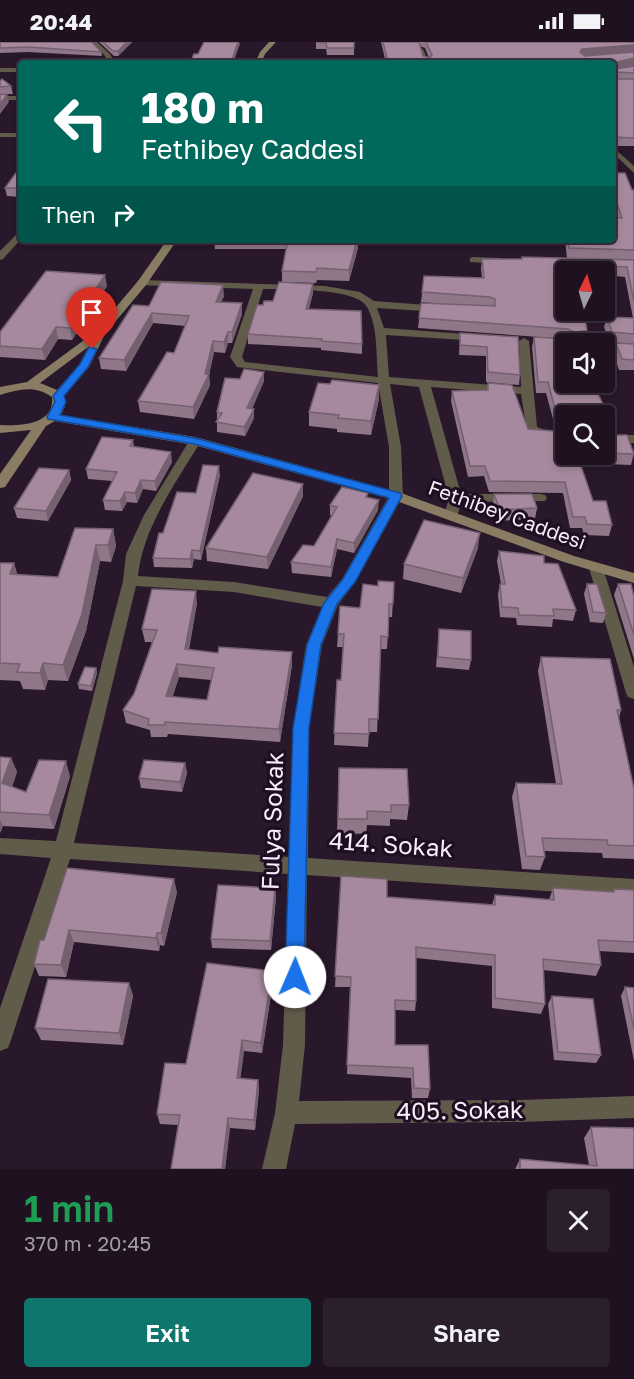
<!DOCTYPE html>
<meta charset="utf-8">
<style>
:root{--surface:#1f1120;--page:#2c1f2d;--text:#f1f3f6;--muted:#a19da5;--line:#3c313e;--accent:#0f766e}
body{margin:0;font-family:"Golos Text",sans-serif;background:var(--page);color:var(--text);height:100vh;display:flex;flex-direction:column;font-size:22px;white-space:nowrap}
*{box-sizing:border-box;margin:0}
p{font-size:20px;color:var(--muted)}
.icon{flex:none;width:33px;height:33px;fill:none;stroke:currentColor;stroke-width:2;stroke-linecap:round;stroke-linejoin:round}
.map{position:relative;height:1127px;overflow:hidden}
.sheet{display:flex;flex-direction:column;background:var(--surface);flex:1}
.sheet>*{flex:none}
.banner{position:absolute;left:18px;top:18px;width:598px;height:183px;border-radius:6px;box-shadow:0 3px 9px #0003,0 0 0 2px var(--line);background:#00695c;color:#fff;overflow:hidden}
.needle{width:39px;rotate:5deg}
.buttons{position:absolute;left:555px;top:219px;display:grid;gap:12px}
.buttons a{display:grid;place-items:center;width:60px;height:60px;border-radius:6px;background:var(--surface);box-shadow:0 3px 9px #0003,0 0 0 2px var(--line);font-size:30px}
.pin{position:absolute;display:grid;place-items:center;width:51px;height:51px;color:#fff;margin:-62px -26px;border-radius:50% 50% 50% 0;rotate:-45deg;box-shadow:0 0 6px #0007}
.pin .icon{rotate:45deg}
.me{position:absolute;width:66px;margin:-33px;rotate:1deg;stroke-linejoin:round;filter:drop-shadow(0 0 4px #0008)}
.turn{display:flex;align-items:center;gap:21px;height:126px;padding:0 24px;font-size:27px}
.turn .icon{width:78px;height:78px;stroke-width:2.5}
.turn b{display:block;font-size:42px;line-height:51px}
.then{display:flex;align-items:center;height:57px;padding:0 24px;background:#0003;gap:12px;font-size:22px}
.round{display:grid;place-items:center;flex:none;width:63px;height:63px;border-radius:6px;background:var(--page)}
.summary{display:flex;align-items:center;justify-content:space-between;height:102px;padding:0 24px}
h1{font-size:36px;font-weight:600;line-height:45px;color:#1e9e55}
.cta{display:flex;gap:12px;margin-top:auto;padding:12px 24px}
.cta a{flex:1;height:69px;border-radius:6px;background:var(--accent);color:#fff;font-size:24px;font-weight:600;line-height:69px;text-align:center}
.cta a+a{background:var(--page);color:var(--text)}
.status{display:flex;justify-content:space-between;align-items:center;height:42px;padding:0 30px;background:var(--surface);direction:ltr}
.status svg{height:16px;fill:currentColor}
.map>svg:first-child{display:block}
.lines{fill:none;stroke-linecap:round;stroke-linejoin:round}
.lane{fill:#615b4a;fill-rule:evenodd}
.street{fill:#615b4a;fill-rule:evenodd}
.secondary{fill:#887d62;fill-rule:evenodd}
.wall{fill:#8f7688;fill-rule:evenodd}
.shaded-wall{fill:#74606f}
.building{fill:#a6899e;stroke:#74606f;stroke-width:1.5;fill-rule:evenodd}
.route{fill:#1a73e8;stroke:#114b97;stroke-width:1.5}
.labels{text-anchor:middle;stroke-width:6;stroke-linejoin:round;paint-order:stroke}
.street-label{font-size:20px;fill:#f8ecfa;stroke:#1f0d22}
.near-street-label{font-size:24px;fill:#f8ecfa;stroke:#1f0d22}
</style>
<div class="status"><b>20:44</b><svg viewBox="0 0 49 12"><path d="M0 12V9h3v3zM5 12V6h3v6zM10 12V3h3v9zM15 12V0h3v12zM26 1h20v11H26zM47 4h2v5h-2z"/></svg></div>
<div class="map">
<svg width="634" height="1127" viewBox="0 0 634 1127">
<rect width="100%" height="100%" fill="#29172b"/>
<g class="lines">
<!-- lane -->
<path class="lane" d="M420 6 423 7 429 21H425Z"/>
<!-- street -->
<path class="street" d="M91 0H97L110 12 115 21H109L105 14Z
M0 26H21V30H0Z
M0 54H21V58H0Z
M0 91H21V95H0Z
M614 106 634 124V131L614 112Z
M21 188V197L3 217 0 218V209Z
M473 215 500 216 505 219 500 222 470 220V216Z
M142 238 325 244 360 250 374 259 440 264 445 267 440 270 377 266 384 286 479 293 484 296 479 299 386 293 389 335 521 345 519 299 524 296 529 299 537 385 550 390 566 391V399L548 398 527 390 521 352 431 345 461 452H540L545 453 547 456 545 459 462 460 456 477H446L444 474 449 456 419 345 390 342 401 405 403 454 355 540 338 563 322 603 309 686 308 816 634 837V855L307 833 305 1003 299 1059 520 1058 634 1054V1076L520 1080 295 1082 286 1127H262L275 1071 283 1003 288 832 70 817 11 998 8 1006 0 1009V966L51 816 0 812V796L56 799 123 539 126 512 144 473 191 396H199L201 399C176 441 143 485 138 534L234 540 327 555 342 537 389 454V405L378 341 237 325 230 315 253 247 138 243 137 241ZM263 247C285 248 356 245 367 265 378 285 376 312 378 335L245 320 242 315ZM136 544 234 550 322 565 306 603 293 686 289 815 74 801Z
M604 302 634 304V310L604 308Z
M604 393H634V401H604Z
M596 521 603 526 634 625V657L628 655 626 651 589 526Z"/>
<!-- secondary -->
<path class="secondary" d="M269 0H276L265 12 261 21H255L260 10Z
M167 198H177L146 243 105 292 89 325 64 354 65 364 61 373 195 395 401 451 574 514 634 531V541L564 520 391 457 194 403 55 379 46 384 5 445 0 446V432L31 388 0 391V383C20 384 55 383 52 355 35 343 19 347 0 353V345L27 340 95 290 138 239ZM88 305 80 322 57 348 40 341Z"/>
</g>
<!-- wall -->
<path class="wall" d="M0 0 101 10 102 14 28 10 0 11Z
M99 0H132L118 14H114Z
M316 0H354V13H327L326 7H316Z
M381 0H634V10L606 12 634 10V23L622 26 634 24V104H614V21H386ZM420 4 425 6 429 16 423 14Z
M0 39 11 44 13 52H0Z
M21 124V155L7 154 5 146Z
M614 131 632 148H634V218L567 216 565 198H614L617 176 614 166Z
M214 198H358V206L349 239 317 238 316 241 282 240V229L286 207H215Z
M482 217 634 218V302L610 300 604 285 607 275 633 276 625 235 604 233V230H566L587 289 585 299 566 302 612 380 610 391H605L634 411 631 423 580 421 593 459 612 483 609 494 584 493 582 486H570L563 451 489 450 484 434 468 435 451 359 452 349 487 348 488 341 528 387 566 412H604V374H566V389L556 388 546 351H536L532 305 534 295 567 297 418 286 421 261 442 262 421 260 424 234 482 236 481 227Z
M313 242V251L309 267 362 302V312L321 308V306L248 302V292L263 263Z
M107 244 72 298 58 297 45 318 0 315V290Z
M224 254 221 260 242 272 232 301H228L225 311 214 310 209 333 210 343 194 377 140 370 138 359 174 311 185 284 153 281 126 329 101 327 99 316 149 264Z
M460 291 518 295 520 333 519 343 486 340V314L459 313Z
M616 301 634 302V328H619L613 311Z
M264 339 252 367 254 376 245 394 217 390V370Z
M379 357 371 393 337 390V387L309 384V370Z
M133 398 134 405 172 420 156 449 143 447 137 461 127 460 122 469 105 468 103 458 112 439 88 437 86 427Z
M69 428 71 438 48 479 17 476 14 466Z
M220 433 201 518 194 517 192 526 154 525 153 516 163 491 196 451Z
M303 442V454L268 527 207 519 206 506Z
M494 452 537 466 535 477 498 479 493 462Z
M368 455 378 468 354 511 337 507 331 535 292 531 291 520 314 504 332 473H330V463Z
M113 487 116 504 111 520 100 519 86 589 68 639 48 638 45 648 23 647 20 639 0 638V521H14L17 532 58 535Z
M478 506 461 551 403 537 404 522Z
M499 509 544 521 576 568 573 579 553 577 552 585 517 583 516 576 500 575 498 552 500 542H501L497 519Z
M394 540 392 575H389L387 607H381L377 690H369L368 705 334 703 337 638H341L343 605H337L338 592 378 544Z
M587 542 606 571 603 581 590 580 584 552Z
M618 542 634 555V617L614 553Z
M197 561 189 608 218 611 292 610V623L280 700 168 692 167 695H151L150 688 126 681 123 668 134 652 152 600H145L142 587ZM179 635 211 638 207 658 172 655Z
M439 587 471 618 469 628 436 625Z
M541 615 621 668 619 676 634 747V817L603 816 602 811 544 809 545 815 540 828 522 827 512 755 516 741 556 742 538 629Z
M96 626 97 631 92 649 79 647 78 642Z
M0 715 11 716 17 730 12 745 26 750 70 734 54 787 3 784 0 791Z
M185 721 187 731 182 750 141 746 139 736Z
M339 726 409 763 407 778 390 777V784L367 783 366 792 337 791Z
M67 826 177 850 164 904 160 903 159 909 74 900 66 935 39 934 34 922 44 898Z
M341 834 387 855 492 863 495 853 549 858 553 846 613 850 614 847 634 848V911L599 909 601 923 596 934 543 928 545 962 541 972 492 966V924L416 916V959L415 969 395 968V1003L430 1047 428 1056H412L411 1036 347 1032 350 945H335Z
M275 846 276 855 271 908 212 906 211 897Z
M272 929 273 940 262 1011 244 1009 240 1037 258 1038 259 1048 255 1088 230 1086 225 1127H171L178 1083 160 1082 157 1072 186 1022Z
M129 941 133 954 123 1003 41 998 35 986Z
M625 945 634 946V1019L621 954Z
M552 954 601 1013 596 1021 554 1018 548 962Z
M591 1085 634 1127H515L520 1117 589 1123 584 1096Z"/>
<!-- shaded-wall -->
<path class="shaded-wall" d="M127 0H132L118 14V9Z
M238 0H239L240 2 233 21H231Z
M634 3V10L581 15 580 10 582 7Z
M634 16V23L614 28 613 21Z
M7 53 9 60 0 72V62Z
M357 198 358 206 349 239V228Z
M105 233 107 244 72 298 70 286Z
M313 242V251L306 276V267Z
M223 243 224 254 217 270 216 260Z
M242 261V272L232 301V290Z
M152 271 153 281 126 329 124 318Z
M56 285 58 297 45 318 42 307Z
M228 290V301L225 311 224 300Z
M213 299 214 310 209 333 210 343 194 377 193 365 205 332Z
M264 330V339L248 375 247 366Z
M379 343V357L371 393V379Z
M254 367V376L245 394 244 385Z
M171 410 172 420 156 449 155 439Z
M219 424 220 433 201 518 200 509Z
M69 428 71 438 48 479 46 469Z
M141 438 143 447 137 461 135 451Z
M303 442V454L268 527 267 515Z
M125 450 127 460 122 469 120 459Z
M379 458 378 468 354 511V501Z
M113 487 116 504 111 520 108 503Z
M480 491 478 506 461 551 463 536Z
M337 497V507L331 535V525Z
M96 503 100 519 86 589 68 639 63 623Z
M192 508 194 517 192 526 190 517Z
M14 521 19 538 10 532Z
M196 549 197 561 186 620 185 607Z
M292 610V623L280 700 279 687Z
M43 621 48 638 45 648 40 631Z
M177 622 179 635 169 667 166 654Z
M96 626 97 631 92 649 91 644Z
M11 716 17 730 8 756 2 741Z
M66 719 70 734 54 787 49 773Z
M185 721 187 731 182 750 180 740Z
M0 778 3 784 0 791Z
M174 837 177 850 164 904 161 891Z
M275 846 276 855 271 908 270 899Z
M69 888 74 900 66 935 61 923Z
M157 891 160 903 159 909 156 896Z
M272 929 273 940 262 1011 261 1001Z
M129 941 133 954 123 1003 119 991Z
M242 998 244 1009 239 1047 237 1036Z
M258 1038 259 1048 255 1088 254 1078Z
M228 1076 230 1086 225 1127H222Z"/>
<!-- building -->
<path class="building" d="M0 0H92L101 10 28 5 0 6Z
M103 0H127L118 9H113Z
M204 0H238L231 21H190L194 12H198Z
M316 0H354V6H327L326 1Z
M383 0H419L423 14 430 16 432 13 426 0H634V3L582 7 580 10 585 14 634 10V16L613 21H403V19L388 20Z
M614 21 616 27 634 24V31L616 30 614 34Z
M614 35 616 37H634V96L614 95Z
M2 37 11 44 0 45V39Z
M0 52 7 53 0 62Z
M21 124V146H5Z
M614 131H625L632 148H634V208L569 206 568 198H614V176H622L614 152Z
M288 198H357L349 228 317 226 316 230 282 229Z
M522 215 634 218V259L627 225 577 222 579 230H566V268H584L587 289H581L582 302H566V340H592L612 380 605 381 604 389V374H566V378H558L548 340H538L534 295 568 297 575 293 574 290 568 287 419 276 421 261 495 264V257L490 255 422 250 424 234 484 236 482 217H522Z
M46 229 105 233 70 286 56 285 42 307 0 304V290Z
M161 240 223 243 216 260 242 261 232 290H228L224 300 213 299 205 332H209L193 365 138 359 167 310 174 311 189 274 152 271 124 318 99 316 133 263 149 264Z
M279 240 313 242 306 267 361 269 362 302 322 299V297L248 292 257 263H263L264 259H273Z
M607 275 634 276V292L612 290Z
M460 291 518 295 520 333 488 330 487 305 460 303Z
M616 301 634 302V318L622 317Z
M244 327 264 330 247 366 254 367 244 385 216 380 222 371 217 370 225 336 240 337Z
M332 338 379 343 371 379 338 376 339 373 309 370 318 341 330 342Z
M488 341 512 343 528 387 566 390V412H577L593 459H606L612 483 587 482 585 475H573L565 440 490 439 485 424H470L452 349 488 348Z
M604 391 607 393H627L634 412 604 411Z
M102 395 133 398 130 404 171 410 155 439 141 438 135 451 125 450 120 459 103 458 117 430 86 427Z
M203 423 219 424 200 509 192 508 190 517 153 516 159 491H163L177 450 196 451Z
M39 426 69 428 46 469 14 466Z
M253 431 303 442 267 515 206 506Z
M342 445 368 451 366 455 379 458 354 501 337 497 331 525 291 520 303 503 314 504 337 465 330 463Z
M494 452H532L537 466 500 468Z
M424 478 480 491 463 536 404 522Z
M75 486 113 487 108 503H96L82 572 63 623 43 621 40 631 17 630 20 622 0 621V521H14L10 532 58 535Z
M499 509 544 514V521L558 522 576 568 553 567 554 574 519 573 518 566 502 565 500 542H505Z
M378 539 394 540 393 562H389L388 595 381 594 378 677H369V692L334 691 337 638H341L344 592H338L340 564 360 566 363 542 378 544Z
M587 542H597L606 571 593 570Z
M618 542H631L634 555V593Z
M152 547 196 549 185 607 218 611 219 605 292 610 279 687 165 680V683H148L149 677 123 668 134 652 157 588 142 587ZM177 622 214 626 207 658 166 654Z
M439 587 471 589V618L438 615Z
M541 615 610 617 621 668H617L634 747V804L608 803 607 798 542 796 545 815 526 814 516 741 562 742Z
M85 625 96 626 91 644 78 642Z
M0 715 11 716 2 741 26 750 39 718 66 719 49 773 0 770Z
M144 718 185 721 180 740 139 736Z
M339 726 407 727 409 763H391V770L367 769V777H338Z
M67 826 174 837 161 891H157L156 896 69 888 61 923 34 922 40 898H44Z
M341 834 387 837V855L495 863V853L554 858 553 846 614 850V847L634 848V900L598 898 601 923 543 917 545 962 495 956V913L416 905V959L395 958V1003H428L430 1047 414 1046 413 1026 347 1023 351 935 335 934Z
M218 843 275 846 270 899 211 897Z
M207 921 272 929 261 1001 242 998 237 1036 258 1038 254 1078 228 1076 222 1127H171L180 1073 157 1072 165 1021 186 1022Z
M48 937 129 941 119 991 35 986Z
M625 945 634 946V987Z
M552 954 593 957 601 1013 558 1010Z
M591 1085 634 1086V1127H520V1117L597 1124Z"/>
<!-- route -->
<path class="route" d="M89 305 97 307 88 325 64 354 66 360 60 373 195 396 400 451 402 454 355 540 337 562 321 603 309 686 304 935 301 941 295 944 288 941 285 935 293 686 307 603 324 561 343 537 389 456 194 402 48 377 47 375 55 360 53 354 80 322Z"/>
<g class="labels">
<!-- street labels -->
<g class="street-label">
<text transform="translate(507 473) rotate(20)" y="7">Fethibey Caddesi</text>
</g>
<!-- near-street labels -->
<g class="near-street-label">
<text transform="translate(273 779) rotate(-88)" y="8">Fulya Sokak</text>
<text transform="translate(391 803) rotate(4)" y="8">414. Sokak</text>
<text transform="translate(460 1069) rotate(-1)" y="8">405. Sokak</text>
</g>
</g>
</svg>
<div class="buttons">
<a><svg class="needle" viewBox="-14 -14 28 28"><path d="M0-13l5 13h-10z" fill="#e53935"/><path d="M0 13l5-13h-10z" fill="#a19da5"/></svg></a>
<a><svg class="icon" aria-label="sound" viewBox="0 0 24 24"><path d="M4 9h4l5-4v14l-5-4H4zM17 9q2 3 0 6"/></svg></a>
<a><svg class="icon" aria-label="search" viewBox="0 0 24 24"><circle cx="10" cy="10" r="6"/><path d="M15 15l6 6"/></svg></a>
</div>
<div class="pin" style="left:92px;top:307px;background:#d93025"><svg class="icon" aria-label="arrive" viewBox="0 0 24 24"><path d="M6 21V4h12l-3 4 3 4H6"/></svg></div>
<svg class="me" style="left:295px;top:935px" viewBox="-20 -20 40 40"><circle r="19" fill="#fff"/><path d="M0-13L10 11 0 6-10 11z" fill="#1a73e8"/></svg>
<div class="banner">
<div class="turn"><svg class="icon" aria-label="left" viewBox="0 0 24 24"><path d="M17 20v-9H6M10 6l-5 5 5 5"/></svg><div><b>180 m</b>Fethibey Caddesi</div></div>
<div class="then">Then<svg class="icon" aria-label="right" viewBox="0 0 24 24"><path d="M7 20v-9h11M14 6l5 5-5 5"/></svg></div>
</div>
</div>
<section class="sheet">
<div class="summary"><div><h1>1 min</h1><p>370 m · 20:45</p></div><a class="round"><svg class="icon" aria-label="close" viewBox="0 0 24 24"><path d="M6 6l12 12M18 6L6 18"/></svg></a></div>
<div class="cta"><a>Exit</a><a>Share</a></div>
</section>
